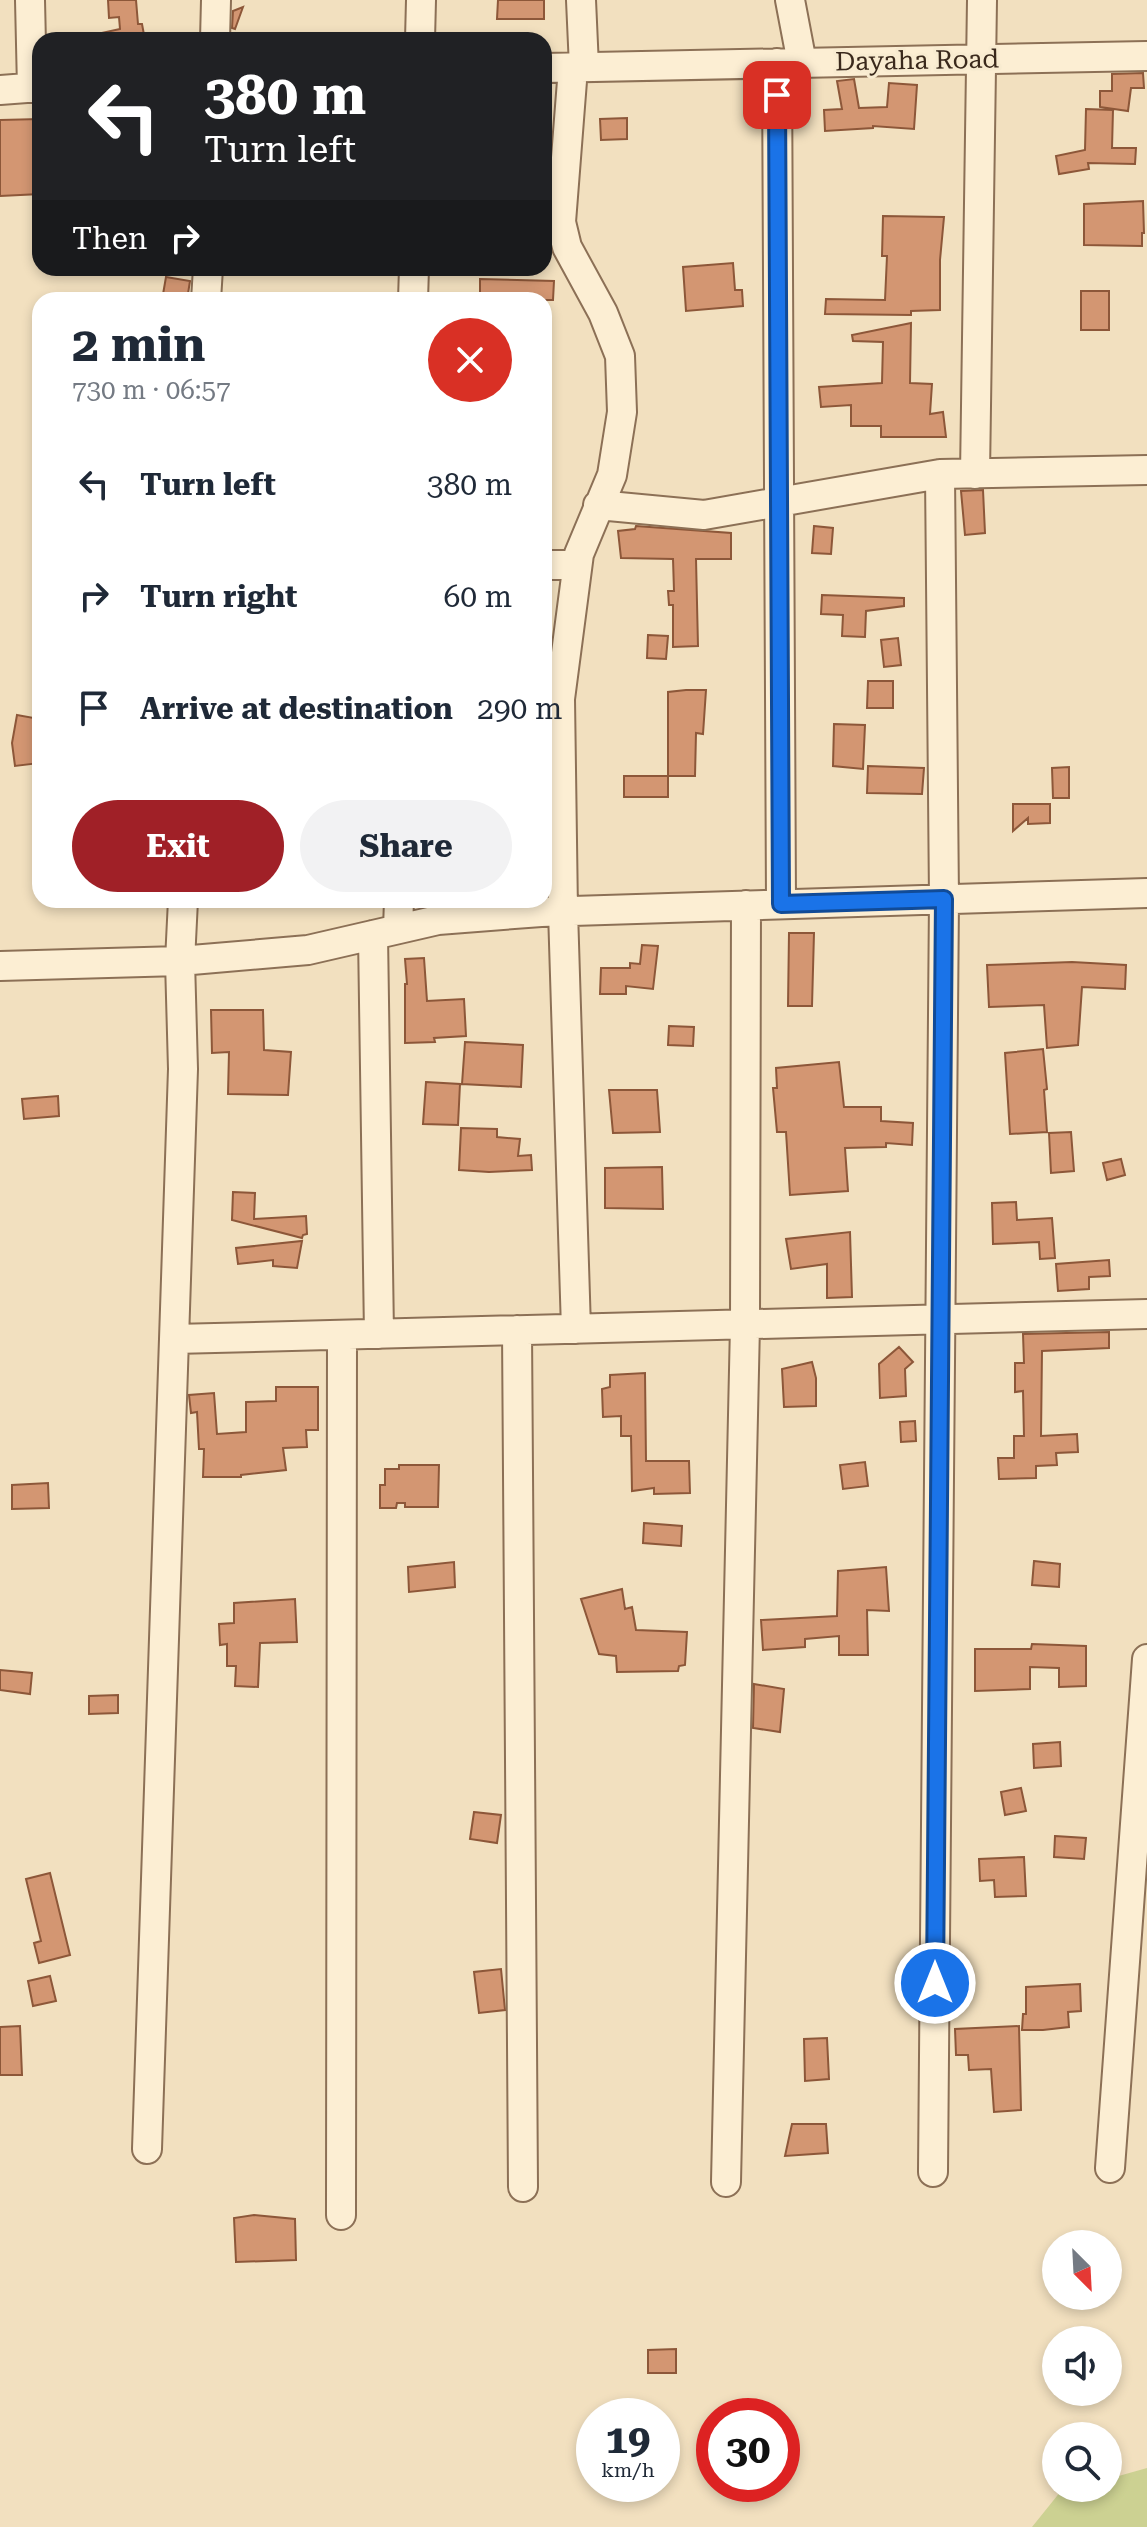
<!DOCTYPE html>
<meta charset="utf-8">
<style>
:root{--surface:#fff;--page:#f2f2f3;--text:#1f2937;--muted:#747a83;--accent:#a02027}
body{margin:0;font-family:"Roboto Serif",serif;background:var(--page);color:var(--text);height:100vh;display:flex;flex-direction:column;font-size:30px;white-space:nowrap}
*{box-sizing:border-box;margin:0}
p{font-size:26px;color:var(--muted)}
.icon{flex:none;width:44px;height:44px;fill:none;stroke:currentColor;stroke-width:2;stroke-linecap:round;stroke-linejoin:round}
.map{position:relative;flex:1;overflow:hidden}
.panel{position:absolute;left:32px;top:292px;width:520px;height:616px;display:flex;flex-direction:column;background:var(--surface);border-radius:24px;box-shadow:0 4px 12px #0003}
.panel>*{flex:none}
.hud{position:absolute;left:32px;top:32px;width:520px;height:244px;border-radius:24px;box-shadow:0 4px 12px #0003;background:#202124;color:#fff;overflow:hidden}
.needle{width:52px;rotate:156deg}
.buttons{position:absolute;left:1042px;top:2230px;display:grid;gap:16px}
.buttons a{display:grid;place-items:center;width:80px;height:80px;border-radius:50%;background:var(--surface);box-shadow:0 4px 12px #0003;font-size:40px}
.speed{position:absolute;left:576px;top:2398px;display:flex;gap:16px;font-size:40px;font-weight:700;text-align:center}
.speed>*{display:grid;place-content:center;width:104px;height:104px;border-radius:50%;background:var(--surface);box-shadow:0 4px 12px #0003;line-height:1}
.speed small{font-size:20px;font-weight:400}
.speed .limit{border:12px solid #d22;background:#fff;color:#111}
.pin{position:absolute;display:grid;place-items:center;width:68px;height:68px;color:#fff;margin:-34px;border-radius:16px;box-shadow:0 4px 12px #0006}
.me{position:absolute;width:88px;margin:-44px;rotate:0deg;stroke-linejoin:round;filter:drop-shadow(0 0 6px #0008)}
.turn{display:flex;align-items:center;gap:28px;height:168px;padding:0 40px;font-size:36px}
.turn .icon{width:104px;height:104px;stroke-width:2.5}
.turn b{display:block;font-size:56px;line-height:68px}
.then{display:flex;align-items:center;height:76px;padding:0 40px;background:#0003;gap:16px;font-size:30px}
.round{display:grid;place-items:center;flex:none;width:84px;height:84px;border-radius:42px;background:var(--page)}
.head{display:flex;align-items:center;justify-content:space-between;height:136px;padding:0 40px}
h1{font-size:48px;font-weight:700;line-height:60px}
.cta{display:flex;gap:16px;margin-top:auto;padding:16px 40px}
.cta a{flex:1;height:92px;border-radius:48px;background:var(--accent);color:#fff;font-size:32px;font-weight:700;line-height:92px;text-align:center}
.cta a+a{background:var(--page);color:var(--text)}
ul{padding:0;list-style:none}
li{display:flex;align-items:center;gap:24px;height:112px;padding:0 40px}
li div{flex:1}
li b{display:block;font-size:30px}
li em{font-style:normal}
.map>svg:first-child{display:block}
.green{fill:#ccd192}
.building{fill:#d39672;stroke:#8d5739;stroke-width:2}
.lines{fill:none;stroke-linecap:round;stroke-linejoin:round}
.minor-casing{stroke:#8c7056;stroke-width:32}
.minor{stroke:#fceed3;stroke-width:28}
.route-casing{stroke:#114b97;stroke-width:20}
.route{stroke:#1a73e8;stroke-width:14}
.labels{text-anchor:middle;stroke-width:6;stroke-linejoin:round;paint-order:stroke}
.street-label{font-size:26px;fill:#3a291c;stroke:#f8ebd0}
</style>
<div class="map">
<svg width="1147" height="2527" viewBox="0 0 1147 2527">
<rect width="100%" height="100%" fill="#f2e0bf"/>
<!-- green -->
<path class="green" d="M1147 2468V2527H1032L1061 2491 1073 2488H1108V2479Z"/>
<!-- building -->
<path class="building" d="M108 0H136L138 24H142L145 40H98L97 34 120 29 119 17 109 18Z
M498 0H544V19H497Z
M243 7 235 29 232 28 233 11Z
M1143 73 1144 88H1131L1128 111 1100 107V91H1112V74Z
M854 79 859 108 887 107 889 83 917 85 914 129 873 126V128L825 131 824 110 842 109 837 81Z
M1086 109 1113 110 1112 148H1136L1135 164 1088 163 1089 169 1059 174 1056 156 1085 150Z
M627 118V139L601 140 600 119Z
M40 119V194L0 196V120Z
M1143 201 1144 233H1142V246L1084 245V204Z
M883 216 944 217 940 260V310L911 311V315L825 314 826 299 885 300 887 256H882Z
M733 263 735 290H742L743 306 686 311 683 267Z
M166 277 190 281 187 300H162Z
M480 279 554 281 553 300H480Z
M1081 291H1109V330H1081Z
M911 323 910 383 932 384 930 414 943 412 946 437H881V426H851V405L821 407 819 387 882 383 883 342 853 341 852 335Z
M983 490 985 533 965 535 961 491Z
M636 526 731 533V559H696L698 646 673 647V605H669L668 591H674L673 559 621 558 618 531 635 529Z
M814 526 833 528 831 554 812 553Z
M822 595 904 598V606L866 611 865 637 842 636 843 615 821 614Z
M648 635 668 636 666 659 647 658Z
M898 638 901 665 884 667 881 640Z
M868 681H893V708H867Z
M686 690H706L703 734 696 733 695 776H668V692Z
M17 715 34 718 40 763 15 766 12 743Z
M834 724 865 725 863 769 833 766Z
M868 766 924 768 922 794 867 793Z
M1069 767V798H1053L1052 768Z
M624 776H668V797H624Z
M1013 804H1050V823L1028 824V818L1013 831Z
M789 933H814L812 1006H788Z
M642 945 658 946 653 989 626 986V994H600L601 968H630V963L640 964Z
M424 958 427 1001 464 999 466 1036 434 1038 435 1042 405 1043V984H407L405 959Z
M1072 962 1126 965 1125 989 1082 987 1078 1045 1047 1048 1044 1005 989 1007 987 965Z
M211 1010H263L264 1050 291 1052 288 1095 228 1094 229 1052 212 1053Z
M669 1026 694 1027 693 1046 668 1045Z
M465 1042 523 1045 521 1087 462 1084Z
M1043 1049 1047 1089 1044 1090 1047 1132 1010 1134 1005 1053Z
M839 1062 844 1107H881V1121L913 1123 912 1145 886 1143V1147L845 1148 848 1191 790 1195 786 1132H777L773 1088H777L776 1068Z
M426 1082 460 1084 458 1125 423 1124Z
M609 1090H657L660 1132 613 1133Z
M58 1096 59 1116 24 1119 22 1099Z
M461 1128 497 1129V1137L520 1139 518 1156 531 1155 532 1170 489 1172 459 1170Z
M1071 1132 1074 1171 1051 1173 1049 1133Z
M1121 1159 1125 1175 1107 1180 1103 1163Z
M662 1167 663 1209 605 1208V1168Z
M233 1192 255 1193 254 1219 306 1216 307 1234 303 1235 302 1238 232 1220Z
M1016 1202 1017 1220 1052 1218 1055 1258 1040 1259 1039 1242 993 1244 992 1203Z
M850 1232 852 1297 827 1298V1264L791 1269 786 1239Z
M302 1241 297 1268 273 1266V1260L238 1264 236 1248Z
M1109 1260 1110 1276 1089 1277V1289L1058 1291 1056 1264Z
M1109 1332V1348L1042 1351 1041 1436 1077 1434 1078 1452 1056 1453 1057 1465 1036 1466V1478L999 1479 998 1458H1014V1436H1024L1023 1391 1015 1392V1363H1024L1023 1334Z
M899 1347 913 1362 905 1369 906 1396 880 1398 879 1364Z
M812 1362 816 1378V1406L784 1407 782 1369Z
M645 1373 646 1461H689L690 1493 654 1494V1488L632 1491 631 1436H621V1416L603 1417 602 1389 610 1387V1375Z
M276 1387H318V1430H306L307 1447 283 1448 286 1470 241 1475V1477H203L204 1449H199L197 1412 191 1413 189 1395 214 1393 217 1434 246 1432V1402L276 1401Z
M915 1421 916 1441 901 1442 900 1422Z
M865 1462 868 1486 843 1489 840 1465Z
M399 1465H439L438 1507H405V1503H397L396 1508H380V1485H385V1469H399Z
M48 1483 49 1508 12 1509V1485Z
M644 1523 682 1526 681 1546 643 1543Z
M1034 1561 1060 1564 1059 1587 1032 1585Z
M454 1562 455 1587 409 1592 408 1567Z
M886 1567 889 1611 867 1610 868 1655H839V1636L805 1639V1647L763 1650 761 1620 837 1616 838 1571Z
M622 1589 625 1609 632 1607 636 1630 687 1632 685 1665 679 1666 678 1671 617 1672 616 1656 599 1654 581 1599Z
M295 1599 297 1642 260 1643 258 1687 235 1686 236 1666H227V1644L220 1645 219 1624 234 1623V1603Z
M1032 1644 1086 1646V1686L1059 1687V1668L1030 1667V1689L975 1691V1649H1031Z
M0 1670 32 1673 30 1694 0 1690Z
M754 1684 784 1689 780 1732 753 1728Z
M118 1695V1713L89 1714V1696Z
M1060 1742 1061 1766 1034 1768 1033 1744Z
M1021 1788 1026 1811 1005 1815 1001 1792Z
M474 1812 501 1815 497 1843 470 1839Z
M1055 1836 1086 1838 1084 1859 1054 1857Z
M1024 1857 1026 1896 995 1897 994 1880 980 1881 979 1859Z
M50 1873 70 1955 39 1963 34 1943 41 1941 26 1879Z
M501 1969 505 2010 479 2013 474 1972Z
M50 1976 56 2001 33 2006 28 1981Z
M1080 1984 1081 2011 1068 2012 1069 2027 1043 2030H1022L1023 2014H1026V1987Z
M20 2026 22 2075H0V2027Z
M1019 2026 1021 2110 994 2112 991 2069 969 2070 968 2055H956L955 2029Z
M827 2038 829 2079 805 2081 804 2039Z
M792 2124H826L828 2153 785 2156Z
M254 2215 295 2219 296 2260 236 2262 234 2218Z
M676 2349V2373H648V2350Z"/>
<g class="lines">
<!-- minor casing -->
<g class="minor-casing">
<path id="minor" d="M30 0 32 88
M581 0 584 67
M790 0 802 63
M215 40 216 0
M420 40 421 0
M777 63 781 904
M544 68 1147 56
M573 68 561 222 567 247 603 313 620 356 622 412 612 475 579 554 560 699 563 911 576 1329
M0 90 40 87
M206 300 208 268
M413 300 414 268
M975 474 982 0
M598 505 704 515 940 474 1147 470
M544 565H577
M398 929 399 900
M373 935 379 1334
M0 966 180 961 308 950 438 920 541 912 1147 893
M517 1330 523 2187
M174 1339 1147 1314
M147 2149 183 1069 180 961 183 900
M1110 2168 1147 1659
M933 2172 944 899 940 474
M726 2182 745 1325 746 905
M341 2215 342 1335"/>
</g>
<!-- minor -->
<use href="#minor" class="minor"/>
</g>
<g class="lines">
<!-- route casing -->
<g class="route-casing">
<path id="route" d="M777 95 781 904 944 899 935 1983"/>
</g>
<!-- route -->
<use href="#route" class="route"/>
</g>
<g class="labels">
<!-- street labels -->
<g class="street-label">
<text transform="translate(917 60) rotate(-1)" y="9">Dayaha Road</text>
</g>
</g>
</svg>
<div class="buttons">
<a><svg class="needle" viewBox="-14 -14 28 28"><path d="M0-13l5 13h-10z" fill="#e53935"/><path d="M0 13l5-13h-10z" fill="#747a83"/></svg></a>
<a><svg class="icon" aria-label="sound" viewBox="0 0 24 24"><path d="M4 9h4l5-4v14l-5-4H4zM17 9q2 3 0 6"/></svg></a>
<a><svg class="icon" aria-label="search" viewBox="0 0 24 24"><circle cx="10" cy="10" r="6"/><path d="M15 15l6 6"/></svg></a>
</div>
<div class="speed"><div>19<small>km/h</small></div><div class="limit">30</div></div>
<div class="pin" style="left:777px;top:95px;background:#d93025"><svg class="icon" aria-label="arrive" viewBox="0 0 24 24"><path d="M6 21V4h12l-3 4 3 4H6"/></svg></div>
<svg class="me" style="left:935px;top:1983px" viewBox="-20 -20 40 40"><circle r="17" fill="#1a73e8" stroke="#fff" stroke-width="3"/><path d="M0-11L8 9 0 5-8 9z" fill="#fff"/></svg>
<div class="hud">
<div class="turn"><svg class="icon" aria-label="left" viewBox="0 0 24 24"><path d="M17 20v-9H6M10 6l-5 5 5 5"/></svg><div><b>380 m</b>Turn left</div></div>
<div class="then">Then<svg class="icon" aria-label="right" viewBox="0 0 24 24"><path d="M7 20v-9h11M14 6l5 5-5 5"/></svg></div>
</div>
<section class="panel">
<div class="head"><div><h1>2 min</h1><p>730 m · 06:57</p></div><a class="round" style="background:#d93025;color:#fff"><svg class="icon" aria-label="close" viewBox="0 0 24 24"><path d="M6 6l12 12M18 6L6 18"/></svg></a></div>
<ul>
<li><svg class="icon" aria-label="left" viewBox="0 0 24 24"><path d="M17 20v-9H6M10 6l-5 5 5 5"/></svg><div><b>Turn left</b></div><em>380 m</em></li>
<li><svg class="icon" aria-label="right" viewBox="0 0 24 24"><path d="M7 20v-9h11M14 6l5 5-5 5"/></svg><div><b>Turn right</b></div><em>60 m</em></li>
<li><svg class="icon" aria-label="arrive" viewBox="0 0 24 24"><path d="M6 21V4h12l-3 4 3 4H6"/></svg><div><b>Arrive at destination</b></div><em>290 m</em></li>
</ul>
<div class="cta"><a>Exit</a><a>Share</a></div>
</section>
</div>
